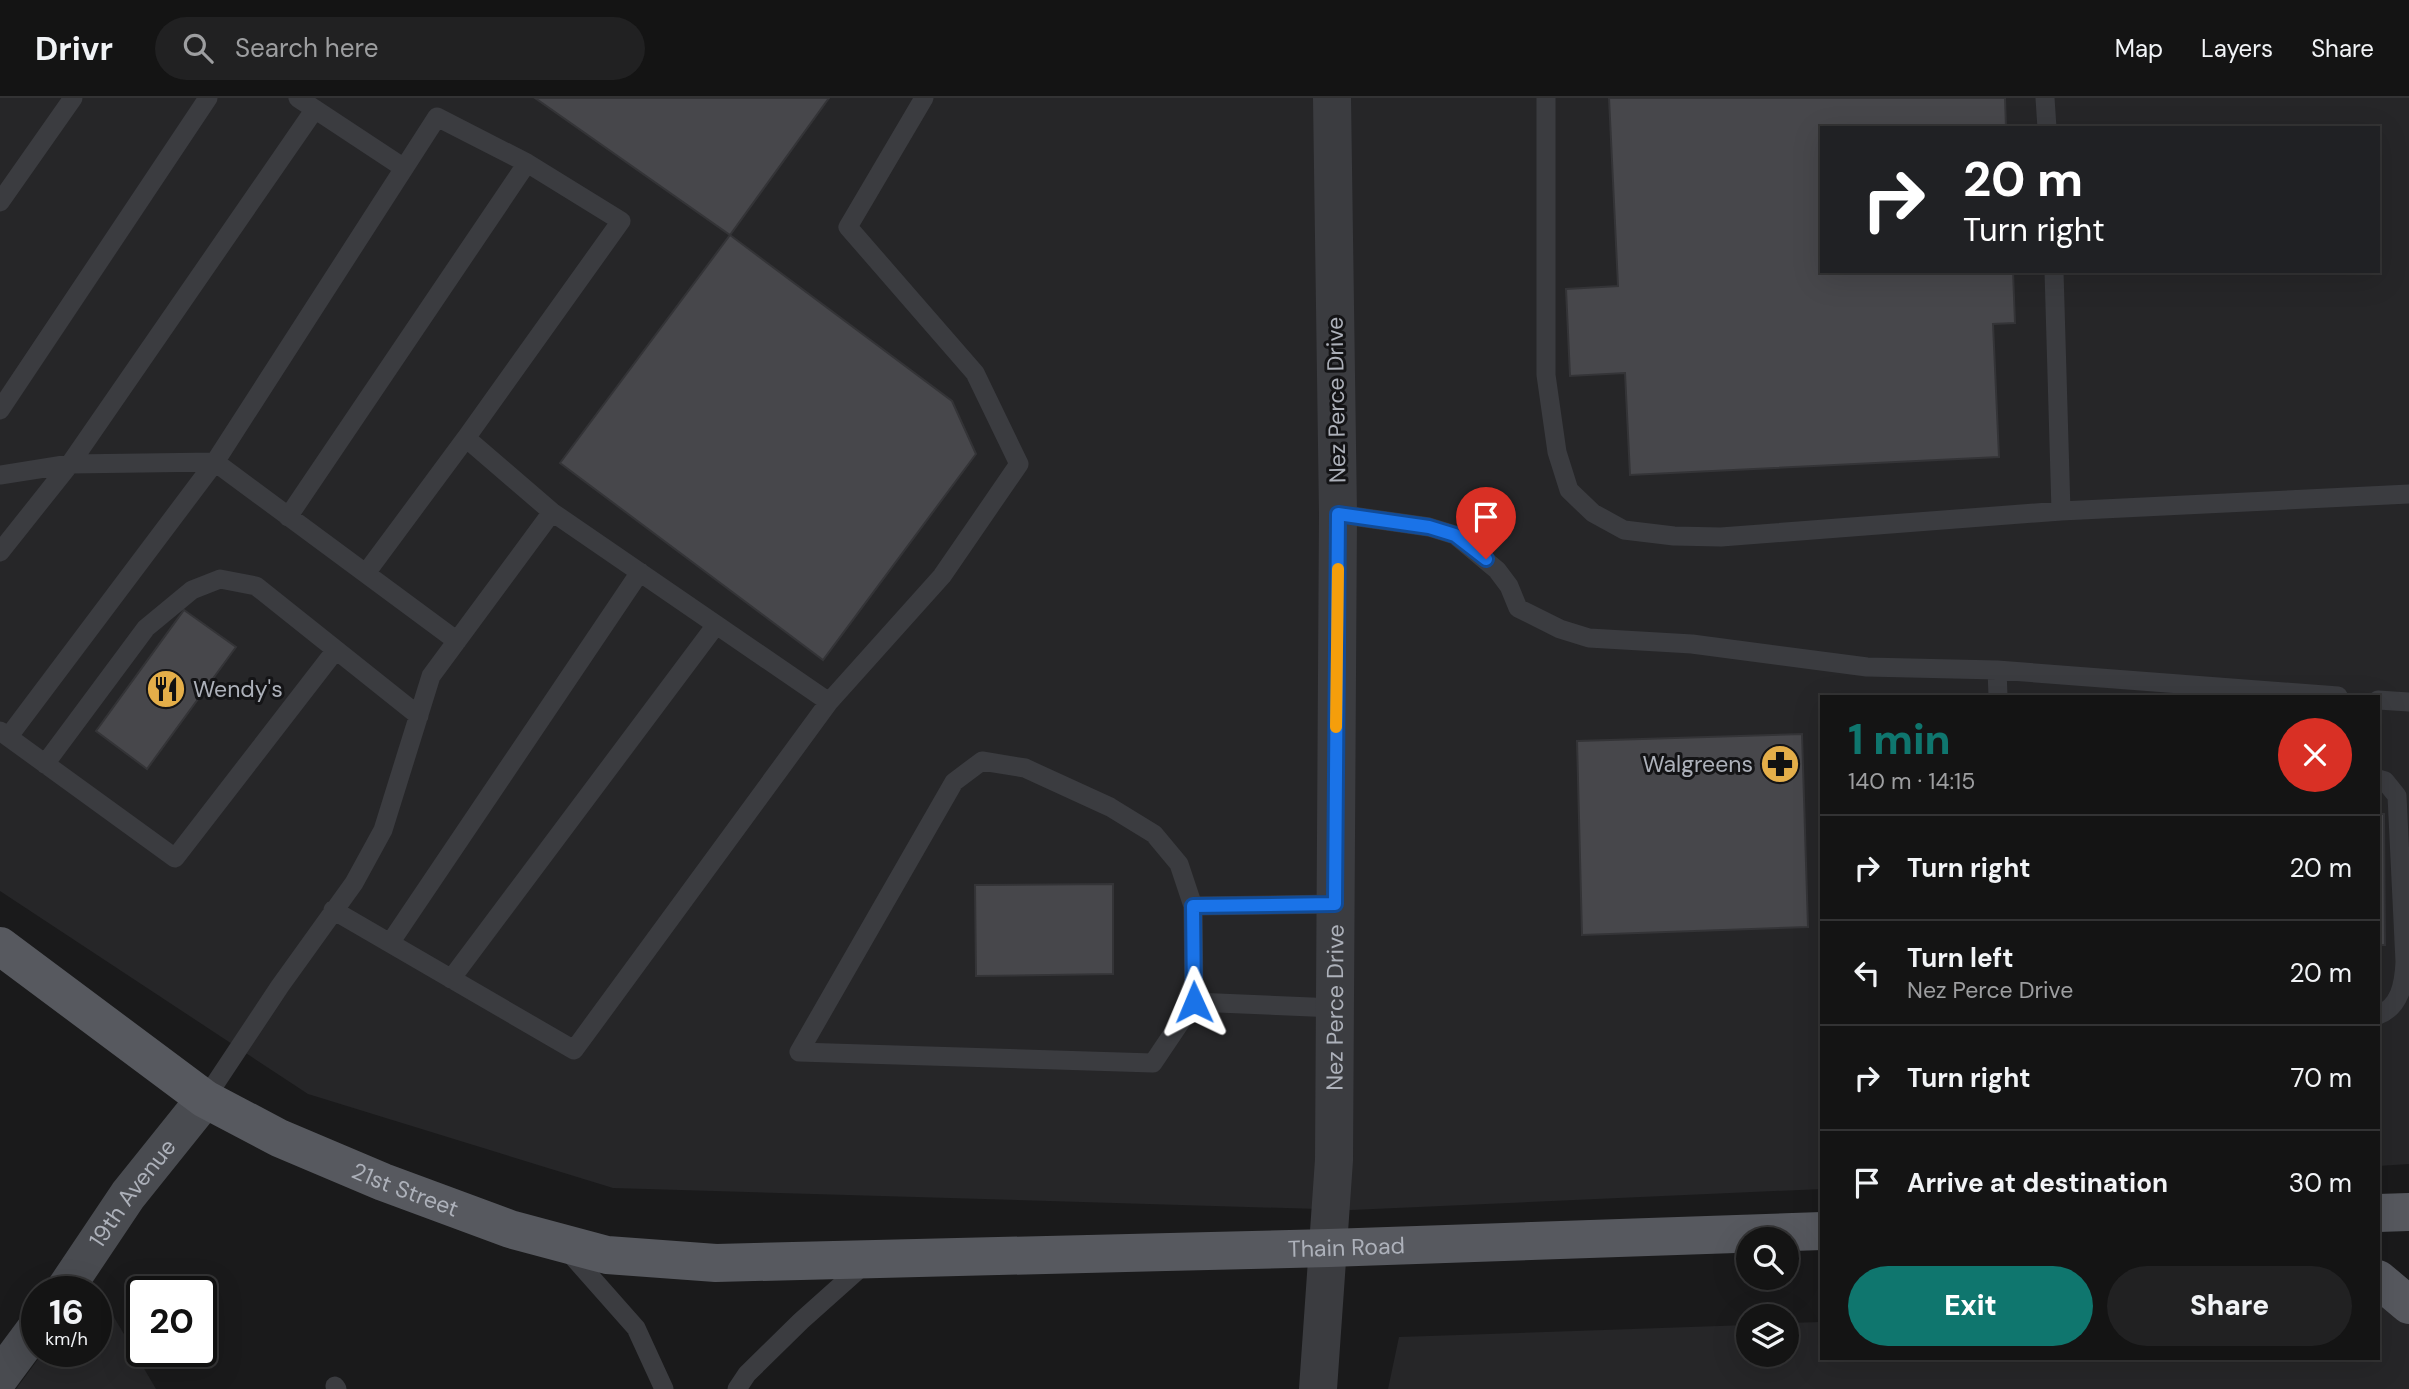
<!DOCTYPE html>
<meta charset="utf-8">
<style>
:root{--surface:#141414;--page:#212122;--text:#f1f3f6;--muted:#9d9ea0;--line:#333334;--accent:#0f766e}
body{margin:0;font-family:"DM Sans",sans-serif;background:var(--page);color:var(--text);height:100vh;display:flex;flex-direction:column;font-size:26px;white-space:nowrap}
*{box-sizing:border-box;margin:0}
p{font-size:23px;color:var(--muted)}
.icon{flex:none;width:38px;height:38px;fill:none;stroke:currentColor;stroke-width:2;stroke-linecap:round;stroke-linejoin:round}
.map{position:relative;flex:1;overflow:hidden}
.sheet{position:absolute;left:1820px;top:597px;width:560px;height:665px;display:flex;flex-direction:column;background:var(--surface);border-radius:0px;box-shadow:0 7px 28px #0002,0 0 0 2px var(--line)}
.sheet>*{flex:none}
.guide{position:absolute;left:1820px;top:28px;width:560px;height:147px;border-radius:0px;box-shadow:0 7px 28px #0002,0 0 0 2px var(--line);background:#202124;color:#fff;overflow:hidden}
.controls{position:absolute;left:1736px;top:1129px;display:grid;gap:14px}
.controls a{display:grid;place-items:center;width:63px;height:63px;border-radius:50%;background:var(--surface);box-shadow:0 7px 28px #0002,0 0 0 2px var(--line);font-size:35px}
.speed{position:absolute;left:21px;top:1178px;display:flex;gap:14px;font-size:35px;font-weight:700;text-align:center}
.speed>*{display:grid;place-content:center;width:91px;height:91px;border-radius:50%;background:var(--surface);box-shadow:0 7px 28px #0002,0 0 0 2px var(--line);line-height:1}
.speed small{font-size:18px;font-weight:400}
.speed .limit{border:4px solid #111;border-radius:10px;background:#fff;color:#111}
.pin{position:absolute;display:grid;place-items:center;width:60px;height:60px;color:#fff;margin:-72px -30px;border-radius:50% 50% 50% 0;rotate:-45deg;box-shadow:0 0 7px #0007}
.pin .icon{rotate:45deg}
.me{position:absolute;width:77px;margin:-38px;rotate:359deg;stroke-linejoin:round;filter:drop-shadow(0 0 5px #0008)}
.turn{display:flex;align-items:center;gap:24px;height:147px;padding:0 28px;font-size:32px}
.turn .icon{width:91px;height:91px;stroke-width:2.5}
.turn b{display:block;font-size:49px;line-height:60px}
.round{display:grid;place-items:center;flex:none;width:74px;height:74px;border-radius:37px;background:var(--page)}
.headline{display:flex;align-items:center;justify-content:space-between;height:119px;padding:0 28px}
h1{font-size:42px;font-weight:800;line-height:52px;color:var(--accent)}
.button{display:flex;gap:14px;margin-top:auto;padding:14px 28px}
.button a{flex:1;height:80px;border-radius:42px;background:var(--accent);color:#fff;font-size:28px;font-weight:800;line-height:80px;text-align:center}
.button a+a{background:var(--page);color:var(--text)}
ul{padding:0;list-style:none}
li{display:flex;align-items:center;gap:21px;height:105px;padding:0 28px;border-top:2px solid var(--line)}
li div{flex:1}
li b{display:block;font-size:26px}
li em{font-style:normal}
header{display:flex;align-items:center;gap:42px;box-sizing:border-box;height:98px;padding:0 35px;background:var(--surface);border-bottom:2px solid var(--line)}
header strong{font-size:33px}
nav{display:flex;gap:38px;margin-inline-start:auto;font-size:24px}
.search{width:490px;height:63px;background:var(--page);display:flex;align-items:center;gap:18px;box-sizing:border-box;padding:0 24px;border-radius:38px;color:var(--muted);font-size:26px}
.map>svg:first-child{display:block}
.built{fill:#262628;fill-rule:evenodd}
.building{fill:#47474b;stroke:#343437;stroke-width:2}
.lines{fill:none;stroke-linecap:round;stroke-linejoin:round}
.service{stroke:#3b3c40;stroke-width:19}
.tertiary{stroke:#3b3c40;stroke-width:38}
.secondary{stroke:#494b50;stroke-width:38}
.primary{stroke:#57595f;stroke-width:38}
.route-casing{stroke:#114b97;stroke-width:18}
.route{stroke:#1a73e8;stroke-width:12}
.slow{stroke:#f59e0b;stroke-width:12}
.labels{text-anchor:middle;stroke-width:6;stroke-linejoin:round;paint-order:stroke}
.street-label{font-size:23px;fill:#adb1ba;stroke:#141416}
.poi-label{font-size:23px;fill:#adb1ba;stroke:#141416;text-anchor:start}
</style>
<header>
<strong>Drivr</strong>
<div class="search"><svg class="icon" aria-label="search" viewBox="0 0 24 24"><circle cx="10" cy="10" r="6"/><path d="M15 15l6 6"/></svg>Search here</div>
<nav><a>Map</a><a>Layers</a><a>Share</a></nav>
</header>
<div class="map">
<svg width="2409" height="1291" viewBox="0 0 2409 1291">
<rect width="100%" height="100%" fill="#1a1a1b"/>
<!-- built -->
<path class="built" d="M0 0H2409V1066L2378 1068V598H1822V1091L1351 1112 613 1090 308 996 0 793ZM1822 30H2378V173H1822Z
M94 1185 156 1291H16L44 1253H96V1194L88 1193Z
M2409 1202V1291H1388L1399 1239 1748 1227V1256H1787V1225L1822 1224V1260H2378V1203Z"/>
<!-- building -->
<path class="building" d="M535 0H829L730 137Z
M1609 0H2005L2006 30H1822V173H2013L2015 225 1993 226 1999 359 1630 377 1625 275 1570 278 1566 191 1618 188Z
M730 137 952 303 976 356 823 562 560 365Z
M184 512 236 549 147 671 96 633Z
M1802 636 1808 829 1582 837 1577 643Z
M2378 716H2384L2385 847H2378Z
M1113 786V876L976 878 975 787Z"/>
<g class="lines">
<!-- service -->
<path class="service" d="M298 0 404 70
M1546 0V277L1557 354 1569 392 1593 415 1624 432 1674 438 1721 439 2061 413 2409 396
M2045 0 2047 30
M0 104 73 0
M2054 173 2061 413
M0 312 208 0
M0 377 70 366 215 364 457 543
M1338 416 1429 429 1455 437 1497 472 1509 488 1518 510 1560 531 1589 540 1692 546 1867 569 1997 572 2338 598
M288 419 527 65 621 123 466 340 552 414 829 604 574 952 333 812
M0 454 70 366 315 11
M366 475 466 340
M1997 572 1998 598
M2378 602 2409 604
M829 604 942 478 1019 366 975 275 848 129 924 0
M0 633 175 760 335 553
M9 638 215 364 437 19 527 65
M45 666 146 530 192 492 220 481 256 488 419 618
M2378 681 2385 683 2397 698 2405 864C2404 886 2400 909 2378 917
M1193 808 1179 766 1154 736 1110 709 1025 670 982 663 954 684 799 954 1153 965 1194 904
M390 845 640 474
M451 881 716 527
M1335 910 1194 904 1193 808 1335 806
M205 1001 280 888 354 785 383 732 431 578 552 414
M567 1152 636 1230 664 1291
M335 1288 337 1291
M737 1291 747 1276 801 1223 866 1165"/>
<!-- tertiary -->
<path class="tertiary" id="s1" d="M1318 1291 1334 1062 1338 416 1332 0"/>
<!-- secondary -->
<g class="secondary">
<path id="s2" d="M63 1194 128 1097 205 1001"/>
<path d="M0 1279 37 1229"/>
</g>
<!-- primary -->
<g class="primary">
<path id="s3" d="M0 848 205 1001 279 1040 383 1084 510 1131 607 1157 716 1165 1329 1150 1822 1133"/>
<path d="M2378 1115 2409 1114"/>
<path d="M2378 1181 2409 1207"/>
</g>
</g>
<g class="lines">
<!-- route casing -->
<g class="route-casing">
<path id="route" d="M1194 904 1193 808 1335 806 1338 416 1429 429 1455 437 1486 461"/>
</g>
<!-- route -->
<use href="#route" class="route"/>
<!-- slow -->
<path class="slow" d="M1336 629 1338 471"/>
</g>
<!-- icons -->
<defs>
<g id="restaurant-disc" transform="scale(2.0125)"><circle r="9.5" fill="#e4ae49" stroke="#141416"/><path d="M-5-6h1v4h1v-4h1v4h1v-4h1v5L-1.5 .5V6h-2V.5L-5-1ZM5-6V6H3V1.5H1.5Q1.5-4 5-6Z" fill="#111"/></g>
<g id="pharmacy-disc" transform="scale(2.0125)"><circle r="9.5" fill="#e4ae49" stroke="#141416"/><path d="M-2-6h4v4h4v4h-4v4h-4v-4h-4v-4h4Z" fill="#111"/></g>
</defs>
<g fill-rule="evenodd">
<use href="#restaurant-disc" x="166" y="591"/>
<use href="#pharmacy-disc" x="1780" y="666"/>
</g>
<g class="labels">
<!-- street labels -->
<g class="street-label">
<text transform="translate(1336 302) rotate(-91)" y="8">Nez Perce Drive</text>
<text dy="8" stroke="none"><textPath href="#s1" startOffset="382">Nez Perce Drive</textPath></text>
<text dy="8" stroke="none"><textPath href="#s3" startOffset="476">21st Street</textPath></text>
<text dy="8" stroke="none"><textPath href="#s2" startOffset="121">19th Avenue</textPath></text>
<text dy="8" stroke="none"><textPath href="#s3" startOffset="1428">Thain Road</textPath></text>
</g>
<!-- poi labels -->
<g class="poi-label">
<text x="193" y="599">Wendy's</text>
<text x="1753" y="674" text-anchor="end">Walgreens</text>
</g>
</g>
</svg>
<div class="controls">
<a><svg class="icon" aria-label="search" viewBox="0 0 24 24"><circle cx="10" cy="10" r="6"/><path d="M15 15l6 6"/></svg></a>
<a><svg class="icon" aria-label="layers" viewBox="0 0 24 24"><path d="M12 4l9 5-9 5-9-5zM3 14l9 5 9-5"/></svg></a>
</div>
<div class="speed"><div>16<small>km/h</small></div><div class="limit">20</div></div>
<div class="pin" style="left:1486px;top:461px;background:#d93025"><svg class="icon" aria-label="arrive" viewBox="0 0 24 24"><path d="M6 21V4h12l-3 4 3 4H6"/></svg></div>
<svg class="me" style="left:1194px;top:904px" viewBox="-20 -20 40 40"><path d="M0-17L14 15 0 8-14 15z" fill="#1a73e8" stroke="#fff" stroke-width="4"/></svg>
<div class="guide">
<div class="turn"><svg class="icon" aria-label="right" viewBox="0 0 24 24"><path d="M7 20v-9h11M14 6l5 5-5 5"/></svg><div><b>20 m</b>Turn right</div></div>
</div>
<section class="sheet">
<div class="headline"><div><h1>1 min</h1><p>140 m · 14:15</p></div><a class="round" style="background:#d93025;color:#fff"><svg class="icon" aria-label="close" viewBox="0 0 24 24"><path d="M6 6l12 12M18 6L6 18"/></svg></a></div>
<ul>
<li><svg class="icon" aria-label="right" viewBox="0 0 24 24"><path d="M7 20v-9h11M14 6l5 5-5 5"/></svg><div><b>Turn right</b></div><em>20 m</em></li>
<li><svg class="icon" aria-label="left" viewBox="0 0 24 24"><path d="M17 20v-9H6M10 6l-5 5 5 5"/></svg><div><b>Turn left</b><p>Nez Perce Drive</p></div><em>20 m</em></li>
<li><svg class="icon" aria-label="right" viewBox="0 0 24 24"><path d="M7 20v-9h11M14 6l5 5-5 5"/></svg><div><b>Turn right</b></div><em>70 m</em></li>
<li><svg class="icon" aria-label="arrive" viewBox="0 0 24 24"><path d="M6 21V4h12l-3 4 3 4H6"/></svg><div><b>Arrive at destination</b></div><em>30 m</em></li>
</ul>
<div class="button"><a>Exit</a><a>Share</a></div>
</section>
</div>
